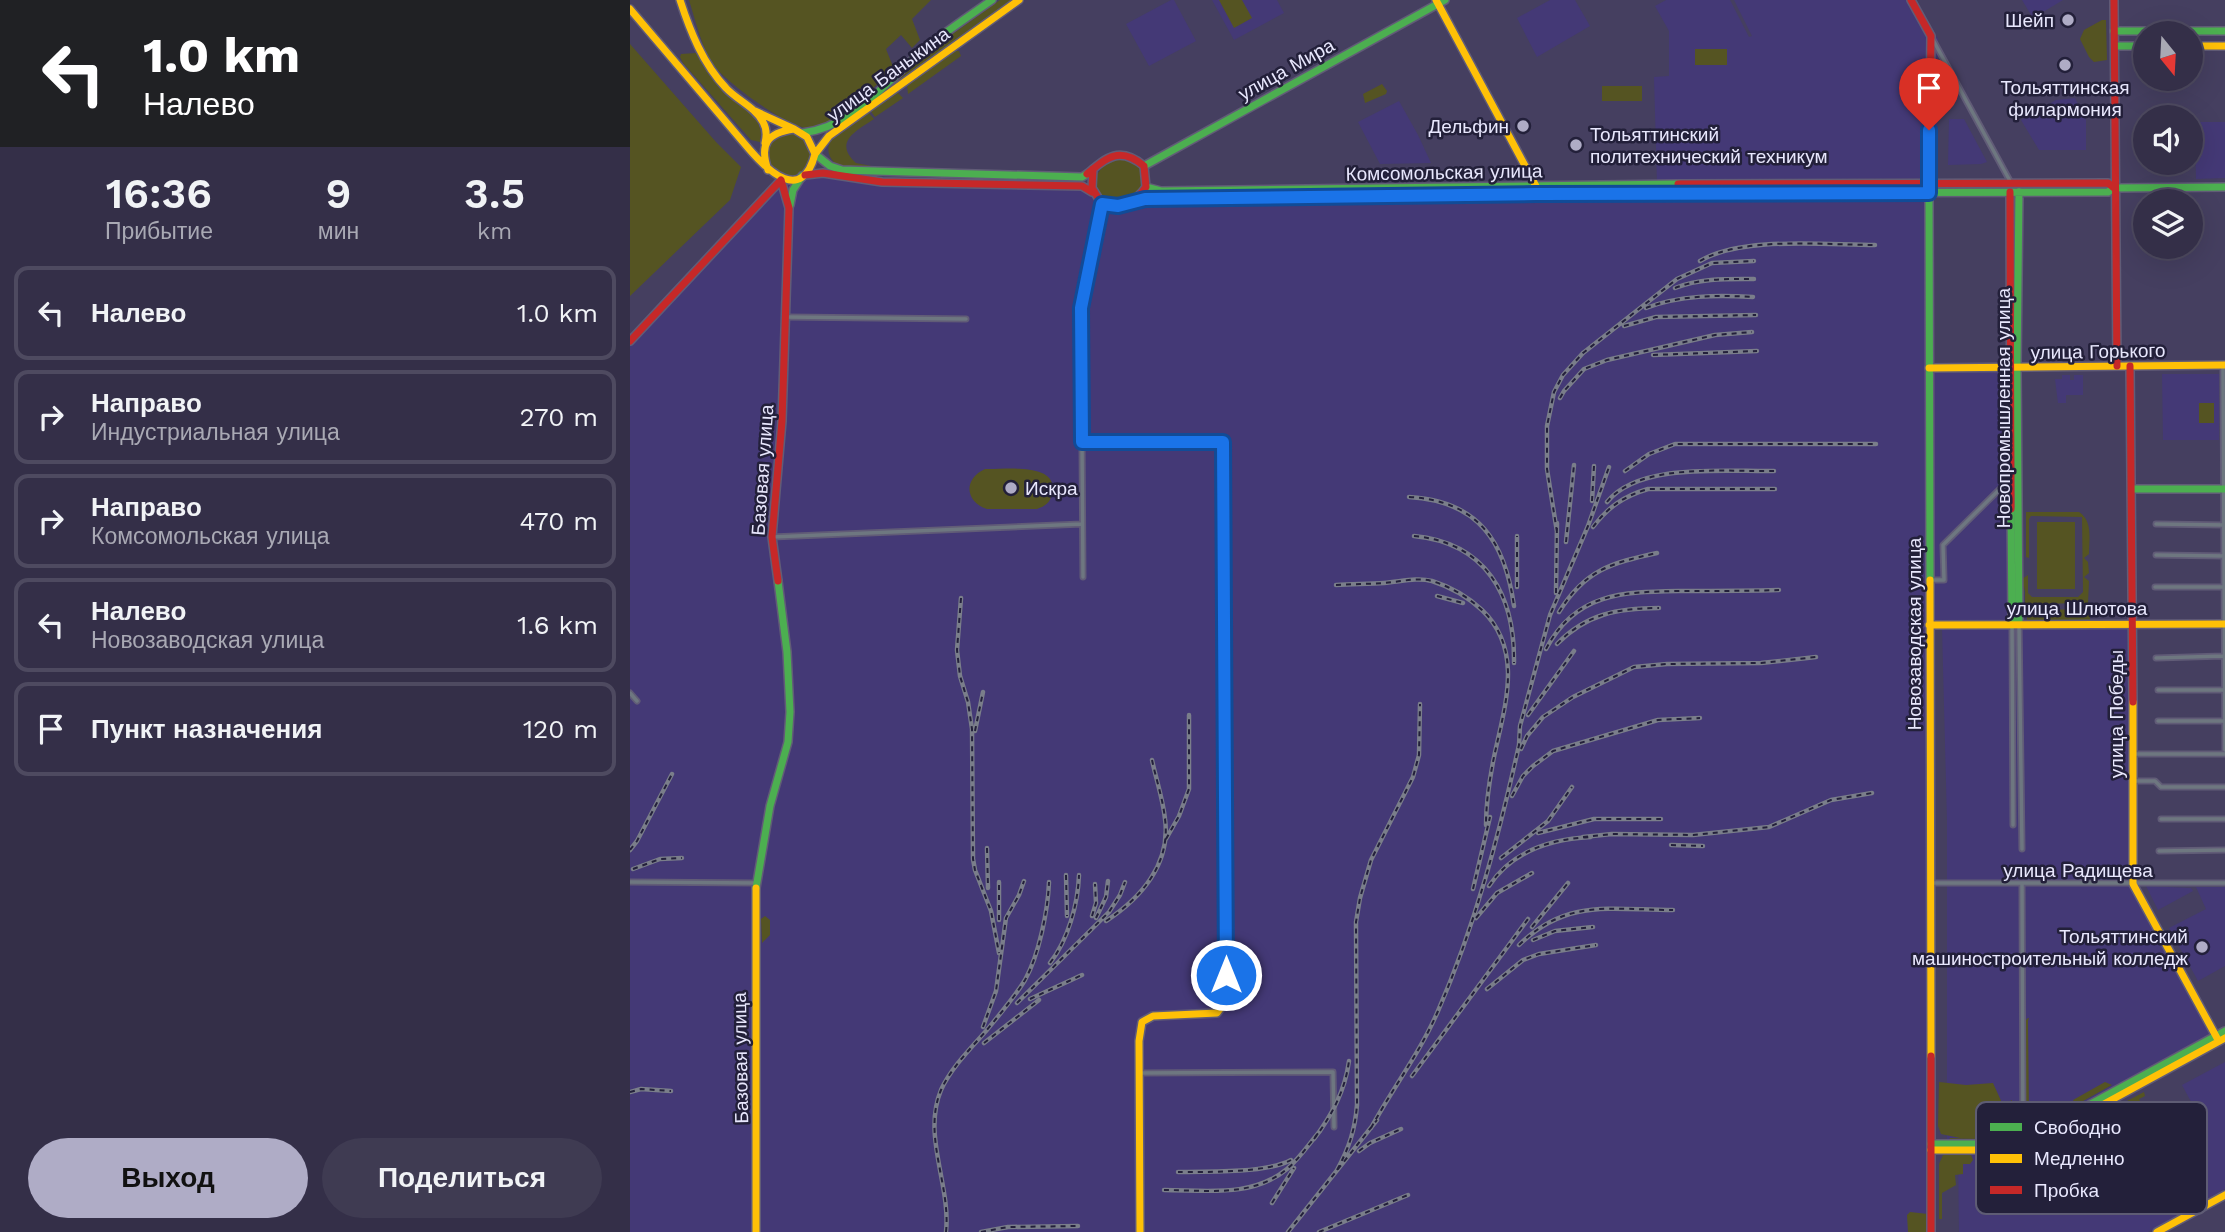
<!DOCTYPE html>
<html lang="ru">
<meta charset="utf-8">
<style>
:root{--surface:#342f48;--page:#3f3b52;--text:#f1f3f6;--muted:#a9a9b4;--line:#4e4a60;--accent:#afacc6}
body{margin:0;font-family:"Work Sans",sans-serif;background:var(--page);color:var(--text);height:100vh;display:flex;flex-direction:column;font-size:26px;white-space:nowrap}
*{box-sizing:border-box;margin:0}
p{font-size:23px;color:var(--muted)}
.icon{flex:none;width:38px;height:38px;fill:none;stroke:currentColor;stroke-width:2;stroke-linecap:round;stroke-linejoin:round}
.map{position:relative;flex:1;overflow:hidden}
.panel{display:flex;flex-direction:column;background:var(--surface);width:630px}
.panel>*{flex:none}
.hud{background:#202124;color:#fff;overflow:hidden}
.needle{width:46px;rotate:162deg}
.fabs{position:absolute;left:1503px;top:21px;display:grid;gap:14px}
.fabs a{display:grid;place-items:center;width:70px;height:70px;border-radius:50%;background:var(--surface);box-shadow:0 7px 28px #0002,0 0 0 2px var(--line);font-size:35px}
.pin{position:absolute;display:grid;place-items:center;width:60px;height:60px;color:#fff;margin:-72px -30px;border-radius:50% 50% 50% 0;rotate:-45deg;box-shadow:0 0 7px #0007}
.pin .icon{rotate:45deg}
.me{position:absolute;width:77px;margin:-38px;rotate:0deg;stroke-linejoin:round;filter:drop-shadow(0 0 5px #0008)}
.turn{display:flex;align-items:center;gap:24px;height:147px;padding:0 28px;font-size:32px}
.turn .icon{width:91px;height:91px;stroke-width:2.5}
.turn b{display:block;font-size:49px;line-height:60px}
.eta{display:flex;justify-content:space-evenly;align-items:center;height:119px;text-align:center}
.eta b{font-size:42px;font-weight:600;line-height:49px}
.cta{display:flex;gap:14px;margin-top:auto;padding:14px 28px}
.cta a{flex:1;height:80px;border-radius:42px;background:var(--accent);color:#111;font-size:28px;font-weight:600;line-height:80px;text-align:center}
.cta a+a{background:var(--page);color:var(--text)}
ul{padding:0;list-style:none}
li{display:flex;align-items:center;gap:21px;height:94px;margin:0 14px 10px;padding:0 14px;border:4px solid var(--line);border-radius:14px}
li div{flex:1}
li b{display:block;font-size:26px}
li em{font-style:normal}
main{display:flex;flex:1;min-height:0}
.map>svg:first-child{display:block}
.built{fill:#443976}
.green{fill:#555422}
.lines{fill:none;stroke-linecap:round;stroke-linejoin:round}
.street-casing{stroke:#615c77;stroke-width:7}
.fast-casing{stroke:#615c77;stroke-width:10}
.slow-casing{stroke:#615c77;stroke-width:10}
.jam-casing{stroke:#615c77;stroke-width:10}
.street{stroke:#6e7780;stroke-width:3.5}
.fast{stroke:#4caf50;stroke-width:7}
.slow{stroke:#ffc107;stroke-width:7}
.jam{stroke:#c62828;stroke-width:7}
.rail-casing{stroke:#7a7e8a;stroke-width:4.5}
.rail{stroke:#23203a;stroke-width:2;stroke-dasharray:5;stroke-linecap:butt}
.route-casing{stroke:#114b97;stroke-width:18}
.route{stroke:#1a73e8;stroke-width:12}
.poi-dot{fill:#afacc6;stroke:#23203a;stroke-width:2.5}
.labels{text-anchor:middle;stroke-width:5;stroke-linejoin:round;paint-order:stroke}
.poi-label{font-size:19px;fill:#e8e7fd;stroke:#23203a;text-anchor:end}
.street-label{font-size:19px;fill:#e8e7fd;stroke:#23203a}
.key{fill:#23203a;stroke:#5e5c74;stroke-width:2}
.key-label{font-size:19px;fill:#e8e7fd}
</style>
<main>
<section class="panel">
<div class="hud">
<div class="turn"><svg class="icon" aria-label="left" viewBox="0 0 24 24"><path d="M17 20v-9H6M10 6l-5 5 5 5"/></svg><div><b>1.0 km</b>Налево</div></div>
</div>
<div class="eta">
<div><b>16:36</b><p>Прибытие</p></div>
<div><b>9</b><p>мин</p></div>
<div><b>3.5</b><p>km</p></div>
</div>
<ul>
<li><svg class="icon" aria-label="left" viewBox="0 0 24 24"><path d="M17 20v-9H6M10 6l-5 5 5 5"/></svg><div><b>Налево</b></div><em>1.0 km</em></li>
<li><svg class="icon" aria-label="right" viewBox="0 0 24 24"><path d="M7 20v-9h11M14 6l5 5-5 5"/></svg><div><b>Направо</b><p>Индустриальная улица</p></div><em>270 m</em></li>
<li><svg class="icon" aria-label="right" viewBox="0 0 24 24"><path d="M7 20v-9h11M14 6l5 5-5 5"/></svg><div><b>Направо</b><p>Комсомольская улица</p></div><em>470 m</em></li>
<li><svg class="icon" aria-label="left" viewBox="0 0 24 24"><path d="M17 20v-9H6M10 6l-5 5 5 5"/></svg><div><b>Налево</b><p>Новозаводская улица</p></div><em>1.6 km</em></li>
<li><svg class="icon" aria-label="arrive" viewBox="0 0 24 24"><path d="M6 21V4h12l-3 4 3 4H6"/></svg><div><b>Пункт назначения</b></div><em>120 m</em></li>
</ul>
<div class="cta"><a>Выход</a><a>Поделиться</a></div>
</section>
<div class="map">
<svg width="1595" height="1232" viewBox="0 0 1595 1232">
<rect width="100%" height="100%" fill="#453f60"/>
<!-- built -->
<path class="built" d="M541 0H544L566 41 519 66 496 24Z
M582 0H647L654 13 604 40Z
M920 0H945L960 26 907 57 887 18Z
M1036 0H1100L1119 37 1122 36 1104 0H1284L1308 39 1307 182 1027 183 1024 77 1039 76V31L1025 6Z
M1392 0H1433L1403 18Z
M1445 98 1456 120V150H1409L1391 120 1426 100Z
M769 101 788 135 801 163 750 164 728 122Z
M1319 119H1334L1357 162 1351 164 1318 165Z
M1561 122H1595V178L1566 179 1565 139H1561Z
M187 175 222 179 452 186 472 204 504 200 1299 193 1301 1232H0V346L7 333 151 180Z
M1379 369 1378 623 1301 624 1300 370Z
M1532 374H1589V440H1533Z
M1432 375H1440V380H1444V375H1453V395H1436V403H1428L1425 379H1432Z
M1500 625 1502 886 1582 1035 1393 1137 1381 1141H1317V820L1312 628Z
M1516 886 1561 888 1563 891 1528 910Z
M1566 887H1595V966L1568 981 1539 928 1576 909Z
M1595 1062V1189L1518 1232H1329L1328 1153 1403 1154 1420 1175 1435 1182 1565 1109 1552 1085Z"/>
<!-- green -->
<path class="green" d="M59 0H301L282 19 290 40 282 48 271 35 256 49 264 69C249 82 205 126 188 129 164 134 99 84 84 66 74 54 64 16 59 0Z
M370 0H384L258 88 303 48Z
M589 0H612L622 18 604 28Z
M1472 20H1476L1477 60 1464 62 1459 57 1450 39 1454 30Z
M0 44 86 142 111 167 100 200 0 296Z
M1065 49H1097V65H1065Z
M324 51H329L331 56 278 94 277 85Z
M66 53 90 87 128 121 131 133 130 142 121 140 53 63 50 57 51 54Z
M752 84 757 91 756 94 735 103 733 94Z
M972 86H1012V101H972Z
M267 92 273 98 245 117 240 110 258 100Z
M238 112 244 119C226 131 203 142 226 163L252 168 208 166C180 142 220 125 238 112Z
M137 154a22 22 0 1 1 44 0a22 22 0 1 1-44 0Z
M491 158C512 159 513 171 513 188 496 205 465 214 464 179L475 163Z
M1394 185H1475L1476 187 1474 189 1394 188Z
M1569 403H1584V423H1569Z
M355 469C374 470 430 461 422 494 420 503 415 506 407 509H357C335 502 333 479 355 469Z
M1396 512H1449C1463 521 1459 539 1459 554L1454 558 1458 562 1459 573 1454 577 1459 581 1458 603 1395 604V586L1392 603V579L1398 575V593L1402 597H1448L1453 592 1452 517 1401 516 1399 519V558L1396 557Z
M1407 522H1445V589H1407Z
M1460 609V620H1397V610Z
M135 916 140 920V935L132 943 131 919Z
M1398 1018H1399L1398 1021 1399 1115 1412 1109 1419 1122 1398 1132 1396 1129V1020Z
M1309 1082 1336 1085 1363 1083 1373 1105 1382 1100V1119H1390V1135L1386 1137 1390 1138 1380 1142 1318 1141 1320 1138 1356 1139 1330 1138 1311 1134 1308 1126Z
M1475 1082 1482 1085 1446 1105 1443 1100Z
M1514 1092 1515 1096 1509 1099 1510 1101 1499 1107 1496 1106 1494 1110 1483 1116 1480 1110Z
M1319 1152H1340L1343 1160 1340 1164H1333V1174L1325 1175 1326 1185 1312 1193V1219H1309V1164L1313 1155Z
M1280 1212 1298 1214 1300 1232H1278L1277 1215Z"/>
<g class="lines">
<!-- street casing -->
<g class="street-casing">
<path id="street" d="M1302 38 1380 181
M1300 72 1308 68H1318
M157 317 336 319
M1593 365 1595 750
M452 443 453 577
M1526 524 1594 525
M142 537 452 524
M1526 555 1595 556
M1300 580H1314L1313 545 1381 478
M1525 587H1595
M1389 624 1392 849
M1382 625 1383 825
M1526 658 1593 656
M1528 690H1595
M0 693 7 701
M1528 721H1595
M1503 754H1595
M1503 781H1525L1531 787H1595
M1531 819H1595
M1529 851 1595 850
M0 882 126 883
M1300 883H1595
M1392 884 1393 1141
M510 1073 703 1072 704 1127"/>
</g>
<!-- fast casing -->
<g class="fast-casing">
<path id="fast" d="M1484 31H1595
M1485 46H1516
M172 133C223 127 255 83 291 52 313 33 338 17 362 0
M185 154 200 166 212 170 452 177 457 174
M514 166 815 0
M1299 184 1300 580
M516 187 531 191 1048 184
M1389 192 1387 367 1389 624
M1079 193 1478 192 1484 188 1595 187
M160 205 163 190 172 176
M593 488 595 799
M1502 489H1595
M1381 509 1382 625
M126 888 140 806 158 742 160 712 157 652 148 581
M1301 1144H1379L1393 1141 1595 1031"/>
</g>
<!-- slow casing -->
<g class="slow-casing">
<path id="slow" d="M50 0C60 31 73 64 96 88 107 100 125 107 133 122 137 129 137 135 135 143
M806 0 907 188
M0 9 119 149C138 171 172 204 185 154L177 137 164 129C137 133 129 144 138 170
M1561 46H1595
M125 111 164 129
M185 154 199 136 389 0
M472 204 451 308 452 442H593V488
M1299 368 1595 365
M1300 580 1301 1056
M1299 625 1595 624
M1503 702V884L1587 1038
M126 888V1232
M1301 1150H1381L1399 1145 1595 1038
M510 1232 509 1041 512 1022 523 1016 587 1013 596 1001 595 799
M1527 1232 1595 1195"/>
</g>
<!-- jam casing -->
<g class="jam-casing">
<path id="jam" d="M1281 0 1301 36 1299 184
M1484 0 1487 366
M457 174C477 157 490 146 514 166L516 187C505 203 491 208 472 204L462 188 463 169
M175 175 193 173 252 182 452 186 462 192
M1048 184 1478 183 1484 188
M1380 192 1381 509
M502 201 1079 193
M0 341 151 180
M1500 366 1503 702
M148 581 142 537 152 421 159 208 151 180
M1301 1056V1232"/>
</g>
<!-- street -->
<use href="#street" class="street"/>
<!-- fast -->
<use href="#fast" class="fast"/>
<!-- slow -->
<use href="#slow" class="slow"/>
<!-- jam -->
<use href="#jam" class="jam"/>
<!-- rail casing -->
<g class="rail-casing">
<path id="rail" d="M1070 261C1112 236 1194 245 1245 245
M1045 288C1071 278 1097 279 1124 279
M1016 308C1050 295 1087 295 1123 297
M994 326 1026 317 1126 315
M1023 355 1127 351
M930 398 934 391 954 369 977 360 1085 335 1122 332
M995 471 1019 454 1045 444H1246
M779 497C849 501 875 542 884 606
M962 501 964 466
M977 502C1009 462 1096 472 1144 471
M963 527C978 507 994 496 1018 489H1145
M927 532 917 469V426L924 392 933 375 953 353 1047 279 1082 263 1124 261
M784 536C856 543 885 595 884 663
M936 542 944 465
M706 585C722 584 738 584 754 583 770 582 786 577 802 581 821 587 838 597 852 610 896 652 873 711 863 762 859 783 856 804 856 825
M887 587V536
M926 593 927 523
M807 596 833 603
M331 598 327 650 330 676 338 702 342 729 343 859 345 870 361 911 369 953
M929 612C955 570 981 563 1027 553
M927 644C956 614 988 608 1029 608
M916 649C946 592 993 592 1051 591 1084 591 1116 591 1149 590
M898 715 944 651
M345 731 353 692
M891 749 897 736 913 717 943 697 1004 667 1037 664 1131 663 1186 657
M882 796 893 776 903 766 923 751 1028 720 1070 718
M908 833 964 819H1031
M953 837 982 834 1063 835 1139 827 1201 800 1242 793
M536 839 549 816 559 789V715
M1041 845 1073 846
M357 848 358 888
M0 850 7 841 42 774
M871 858 918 821 942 787
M3 869 30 859 52 858
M436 875 437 916
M859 886C882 851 920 839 961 837
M843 889 860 817
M462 916 466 903 465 884
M466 918 476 897 478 881
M846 918 867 893 902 873
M369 920V882
M476 921C511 898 541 864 535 819 533 799 526 779 522 760
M902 927 938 883
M903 940 925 931 963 927
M889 945C937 898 981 910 1043 910
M420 963C438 940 448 904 449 875
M857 989 893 960 909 954 966 945
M400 999 452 975
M387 1003 479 912 490 895 495 882
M353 1027 366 991 376 918 389 895 394 881
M354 1043 409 1000
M782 1076 898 919
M0 1092 11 1089 41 1091
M741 1128C762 1089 790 1053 808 1011 845 926 869 835 889 745L890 726 920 615 958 526 979 467
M684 1139C702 1115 715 1091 719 1061
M729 1151 740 1143 771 1129
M707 1170C719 1148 725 1130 727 1105L726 922 730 898 741 860 783 777 789 755 790 704
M548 1172C576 1172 638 1173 661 1160
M534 1190C576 1190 622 1198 657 1169 669 1159 679 1144 690 1131
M642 1203 664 1168
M316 1232C321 1185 292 1136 311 1090 321 1068 341 1048 356 1031 370 1014 384 998 395 980 409 955 418 910 419 882
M351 1232 378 1227 448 1226
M658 1232 747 1120
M689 1232 778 1195"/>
</g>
<!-- rail -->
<use href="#rail" class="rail"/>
</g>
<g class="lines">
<!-- route casing -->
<g class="route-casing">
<path id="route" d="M596 975 593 442H452L451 308 472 204 488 206 515 199 906 194 1299 193V130"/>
</g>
<!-- route -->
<use href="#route" class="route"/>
</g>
<!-- markers -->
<g class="poi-dot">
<circle cx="1438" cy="20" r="7"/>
<circle cx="1435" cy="65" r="7"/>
<circle cx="893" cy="126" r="7"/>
<circle cx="946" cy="145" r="7"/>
<circle cx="381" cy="488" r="7"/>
<circle cx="1572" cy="947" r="7"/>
</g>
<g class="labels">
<!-- poi labels -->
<g class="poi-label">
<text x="1424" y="27">Шейп</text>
<text x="1435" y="94" text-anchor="middle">Тольяттинская<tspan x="1435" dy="22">филармония</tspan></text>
<text x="879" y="133">Дельфин</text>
<text x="960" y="141" text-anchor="start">Тольяттинский<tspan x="960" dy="22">политехнический техникум</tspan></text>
<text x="395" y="495" text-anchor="start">Искра</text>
<text x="1558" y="943">Тольяттинский<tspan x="1558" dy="22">машиностроительный колледж</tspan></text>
</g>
<!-- street labels -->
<g class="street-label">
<text transform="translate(656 69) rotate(-29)" y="7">улица Мира</text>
<text transform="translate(258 74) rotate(-36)" y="7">улица Баныкина</text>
<text transform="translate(814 172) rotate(-1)" y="7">Комсомольская улица</text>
<text transform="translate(1468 351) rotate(-1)" y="7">улица Горького</text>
<text transform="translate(1373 408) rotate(-90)" y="7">Новопромышленная улица</text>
<text transform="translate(132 470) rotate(-86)" y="7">Базовая улица</text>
<text x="1447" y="615">улица Шлютова</text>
<text transform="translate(1284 634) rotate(-90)" y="7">Новозаводская улица</text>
<text transform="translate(1486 714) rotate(-90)" y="7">улица Победы</text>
<text x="1448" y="877">улица Радищева</text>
<text transform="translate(110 1058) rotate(-91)" y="7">Базовая улица</text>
</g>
</g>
<!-- legend -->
<rect x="1346" y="1102" width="231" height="112" rx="10" class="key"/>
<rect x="1360" y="1123" width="32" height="8" fill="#4caf50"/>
<rect x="1360" y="1154" width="32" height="9" fill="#ffc107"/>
<rect x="1360" y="1186" width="32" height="8" fill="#c62828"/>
<g class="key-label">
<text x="1404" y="1134">Свободно</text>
<text x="1404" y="1165">Медленно</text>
<text x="1404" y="1197">Пробка</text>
</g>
</svg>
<div class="fabs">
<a><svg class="needle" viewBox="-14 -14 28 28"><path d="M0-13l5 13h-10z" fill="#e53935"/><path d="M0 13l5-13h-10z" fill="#a9a9b4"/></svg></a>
<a><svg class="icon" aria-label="sound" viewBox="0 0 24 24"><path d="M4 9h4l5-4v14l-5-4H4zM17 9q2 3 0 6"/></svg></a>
<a><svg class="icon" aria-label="layers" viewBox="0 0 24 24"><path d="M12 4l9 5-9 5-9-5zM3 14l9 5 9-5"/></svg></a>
</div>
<div class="pin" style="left:1299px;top:130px;background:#d93025"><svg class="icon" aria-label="arrive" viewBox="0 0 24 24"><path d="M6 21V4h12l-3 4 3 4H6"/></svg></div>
<svg class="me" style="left:596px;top:975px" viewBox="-20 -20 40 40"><circle r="17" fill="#1a73e8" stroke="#fff" stroke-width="3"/><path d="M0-11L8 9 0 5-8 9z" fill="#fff"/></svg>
</div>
</main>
